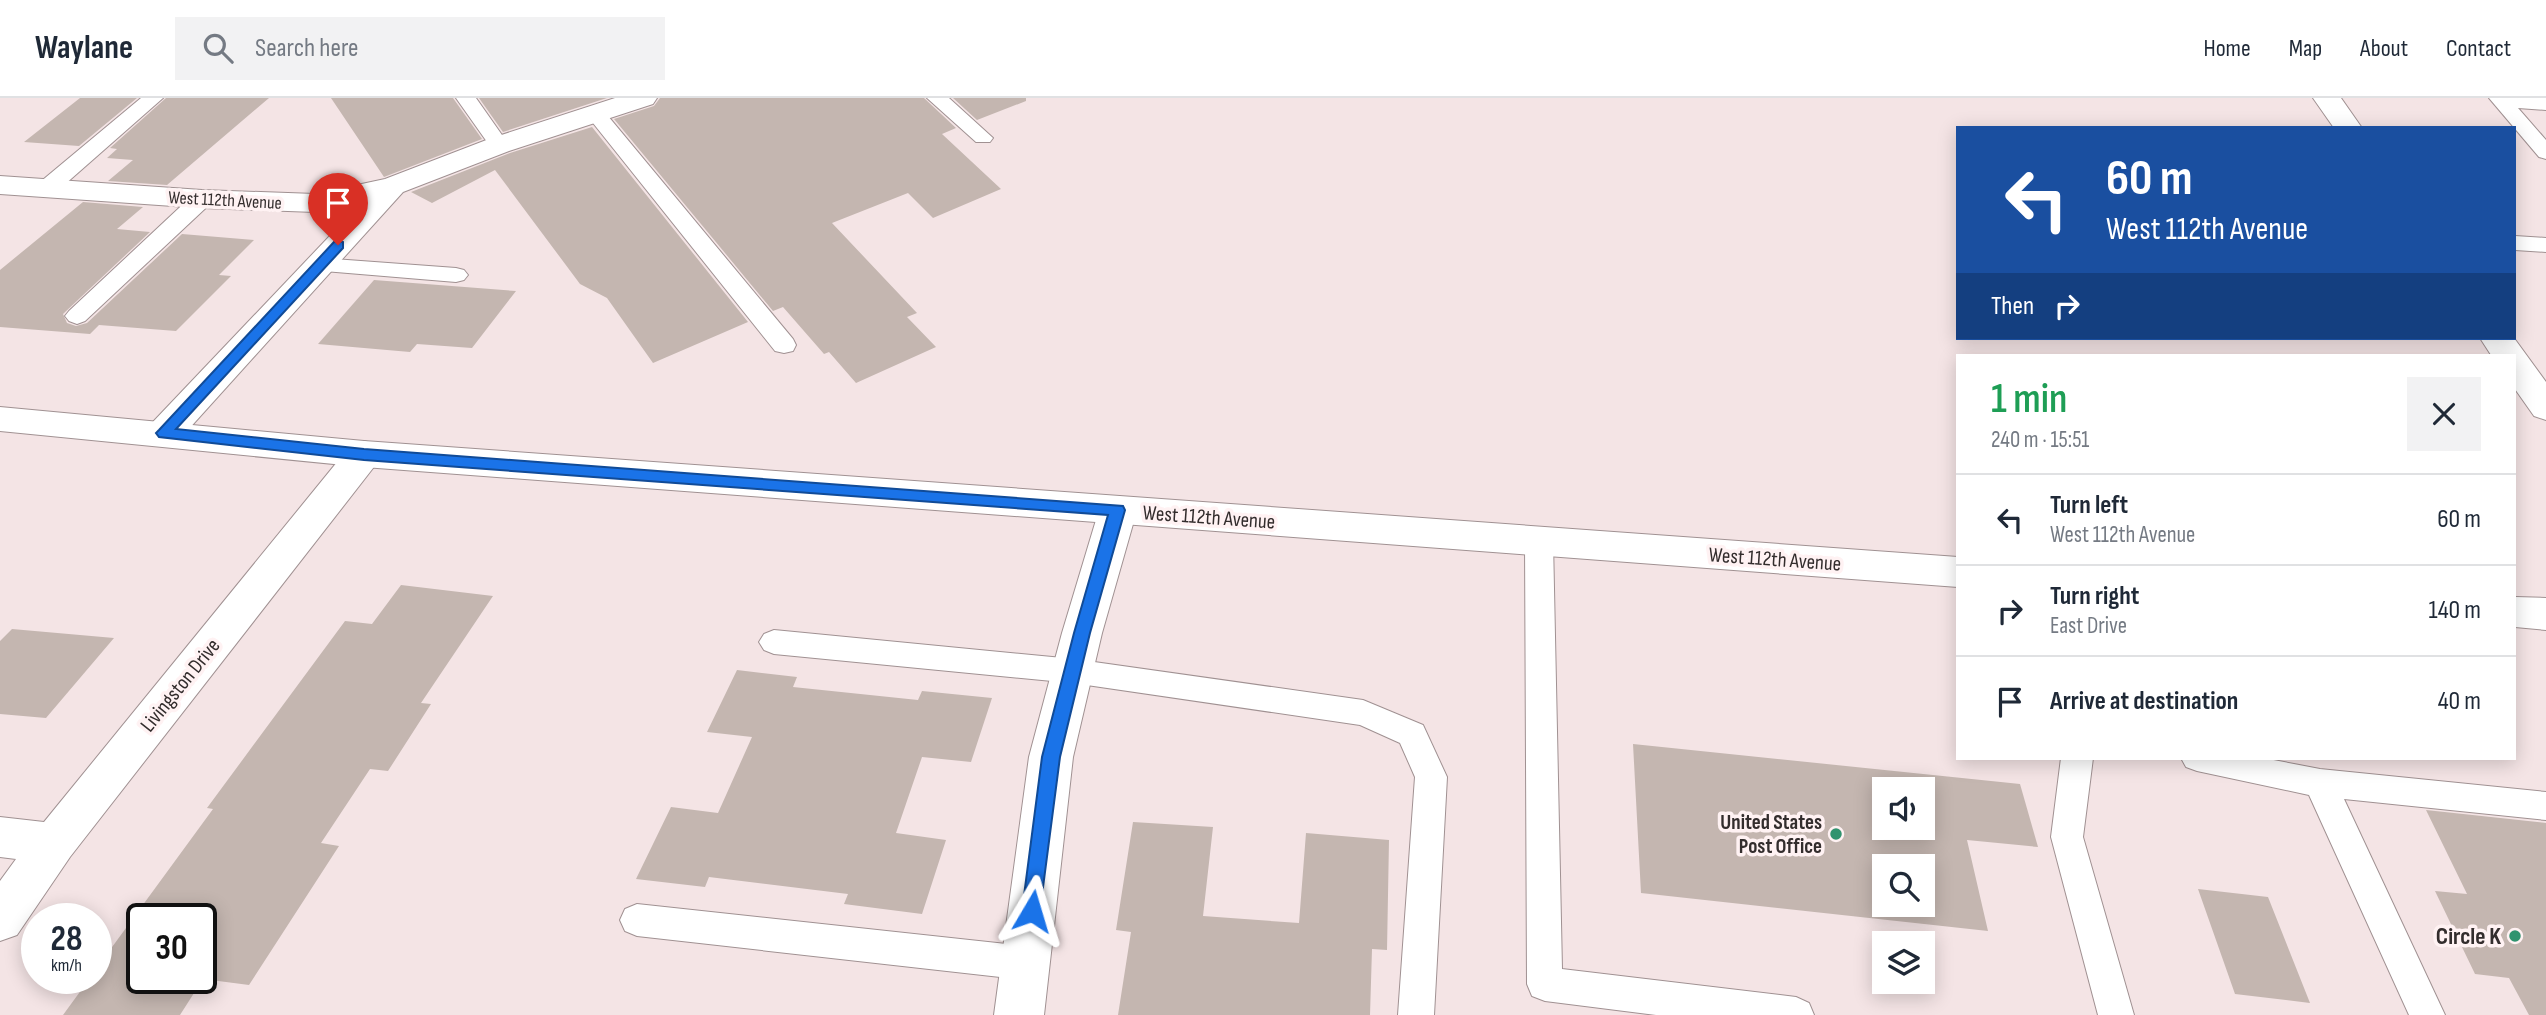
<!DOCTYPE html>
<meta charset="utf-8">
<style>
:root{--surface:#fff;--page:#f2f2f3;--text:#1f2937;--muted:#747a83;--line:#e0e1e3}
body{margin:0;font-family:"Sofia Sans Condensed",sans-serif;background:var(--page);color:var(--text);height:100vh;display:flex;flex-direction:column;font-size:26px;white-space:nowrap}
*{box-sizing:border-box;margin:0}
p{font-size:23px;color:var(--muted)}
.icon{flex:none;width:38px;height:38px;fill:none;stroke:currentColor;stroke-width:2;stroke-linecap:round;stroke-linejoin:round}
.map{position:relative;flex:1;overflow:hidden}
.panel{position:absolute;left:1956px;top:256px;width:560px;height:406px;display:flex;flex-direction:column;background:var(--surface);border-radius:0px;box-shadow:0 4px 18px #0003}
.panel>*{flex:none}
.top-card{position:absolute;left:1956px;top:28px;width:560px;height:214px;border-radius:0px;box-shadow:0 4px 18px #0003;background:#1a4fa0;color:#fff;overflow:hidden}
.buttons{position:absolute;left:1872px;top:679px;display:grid;gap:14px}
.buttons a{display:grid;place-items:center;width:63px;height:63px;border-radius:0px;background:var(--surface);box-shadow:0 4px 18px #0003;font-size:35px}
.speed{position:absolute;left:21px;top:805px;display:flex;gap:14px;font-size:35px;font-weight:700;text-align:center}
.speed>*{display:grid;place-content:center;width:91px;height:91px;border-radius:50%;background:var(--surface);box-shadow:0 4px 18px #0003;line-height:1}
.speed small{font-size:18px;font-weight:400}
.speed .limit{border:4px solid #111;border-radius:10px;background:#fff;color:#111}
.pin{position:absolute;display:grid;place-items:center;width:60px;height:60px;color:#fff;margin:-72px -30px;border-radius:50% 50% 50% 0;rotate:-45deg;box-shadow:0 0 7px #0007}
.pin .icon{rotate:45deg}
.me{position:absolute;width:77px;margin:-38px;rotate:7deg;stroke-linejoin:round;filter:drop-shadow(0 0 5px #0008)}
.turn{display:flex;align-items:center;gap:24px;height:147px;padding:0 35px;font-size:32px}
.turn .icon{width:91px;height:91px;stroke-width:2.5}
.turn b{display:block;font-size:49px;line-height:60px}
.then{display:flex;align-items:center;height:66px;padding:0 35px;background:#0003;gap:14px;font-size:26px}
.round{display:grid;place-items:center;flex:none;width:74px;height:74px;border-radius:0px;background:var(--page)}
.head{display:flex;align-items:center;justify-content:space-between;height:119px;padding:0 35px}
h1{font-size:42px;font-weight:600;line-height:52px;color:#1e9e55}
ul{padding:0;list-style:none}
li{display:flex;align-items:center;gap:21px;height:91px;padding:0 35px;border-top:2px solid var(--line)}
li div{flex:1}
li b{display:block;font-size:26px}
li em{font-style:normal}
header{display:flex;align-items:center;gap:42px;box-sizing:border-box;height:98px;padding:0 35px;background:var(--surface);border-bottom:2px solid var(--line)}
header strong{font-size:33px}
nav{display:flex;gap:38px;margin-inline-start:auto;font-size:24px}
.search{width:490px;height:63px;background:var(--page);display:flex;align-items:center;gap:18px;box-sizing:border-box;padding:0 24px;border-radius:0px;color:var(--muted);font-size:26px}
.map>svg:first-child{display:block}
.building{fill:#c4b6b0;fill-rule:evenodd}
.lines{fill:none;stroke-linecap:round;stroke-linejoin:round}
.lane-casing{stroke:#a09192;stroke-width:2}
.street-casing{stroke:#a09192;stroke-width:2}
.secondary-casing{stroke:#a09192;stroke-width:2}
.lane{fill:#fff;fill-rule:evenodd}
.street{fill:#fff;fill-rule:evenodd}
.secondary{fill:#fff;fill-rule:evenodd}
.route{fill:#1a73e8;stroke:#114b97;stroke-width:2}
.poi-dot{fill:#2f936e;stroke:#fff2f3;stroke-width:2.5}
.labels{text-anchor:middle;stroke-width:7;stroke-linejoin:round;paint-order:stroke}
.far-street-label{font-size:18px;fill:#332d2d;stroke:#fff2f3}
.street-label{font-size:21px;fill:#332d2d;stroke:#fff2f3}
.poi-label{font-size:21px;font-weight:bold;fill:#332d2d;stroke:#fff2f3;text-anchor:end}
.near-poi-label{font-size:24px;font-weight:bold;fill:#332d2d;stroke:#fff2f3;text-anchor:end}
</style>
<header>
<strong>Waylane</strong>
<div class="search"><svg class="icon" aria-label="search" viewBox="0 0 24 24"><circle cx="10" cy="10" r="6"/><path d="M15 15l6 6"/></svg>Search here</div>
<nav><a>Home</a><a>Map</a><a>About</a><a>Contact</a></nav>
</header>
<div class="map">
<svg width="2546" height="917" viewBox="0 0 2546 917">
<rect width="100%" height="100%" fill="#f4e4e5"/>
<!-- building -->
<path class="building" d="M80 0H137L79 48 24 44Z
M166 0H269L167 87 108 83 133 62 107 60 117 51 110 50Z
M331 0H453L482 41 384 79Z
M479 0H607L503 34Z
M660 0H924L956 30 942 36 1001 91 933 120 908 95 832 125 917 215 907 219 936 249 856 285 829 254 824 256 783 209 773 213 614 21 654 8Z
M953 0H1026V3L977 22Z
M592 29 748 224 653 265 607 200 580 186 495 72 432 105 411 94 510 55Z
M83 104 143 109 117 131 150 134 63 216 67 225 76 228 87 225 182 136 254 142 219 177 231 178 176 233 99 227 90 236 0 229V172Z
M374 182 516 193 472 250 417 246 410 254 318 246Z
M401 487 493 498 421 605 431 606 388 673 370 671 321 745 339 748 249 887 203 881 180 917H63L90 880H96V871L213 711 207 710 345 523 372 526ZM142 821H201V880H142Z
M12 531 114 540 46 620 0 616V543Z
M737 572 797 579 793 589 918 602 922 593 992 600 971 664 922 659 896 735 946 742 922 816 844 806 848 796 709 779 705 789 636 781 671 709 718 715 752 639 707 634Z
M1633 646 2020 686 2038 749 1967 742 1988 833 1641 795ZM1885 691H1923V730H1885ZM1885 768H1923V807H1885Z
M2426 712 2546 725V917H2529L2509 880 2475 876 2435 793 2467 796Z
M1133 724 1213 729 1203 818 1299 825 1306 735 1389 742 1387 852 1372 851 1370 917H1118L1131 834 1116 832Z
M2198 791 2268 799 2310 905 2235 896Z"/>
<g class="lines">
<!-- lane casing -->
<g class="lane-casing">
<path id="lane" d="M141 0H163L55 95H39L36 90 39 85Z
M456 0H476L509 47 506 51H492Z
M927 0H949L993 40 990 44H976Z
M2489 0H2546V12L2518 10 2546 42V61L2539 59Z
M596 10 603 12 793 241 796 247 793 253 784 255 775 253 589 20 586 16 589 12Z
M202 94 210 96 213 101 210 106 85 223 77 226 69 223 65 218 69 213 194 96Z
M2515 138 2546 140V154L2515 152Z
M320 160 456 170 464 172 468 177 464 182 456 184 312 172 309 167 312 162Z
M1539 433 1549 436 1553 443 1562 871 1796 899 1809 905 1814 917H1656L1545 903 1532 898 1527 886 1525 443 1529 436Z
M774 532 1073 561 1363 602 1423 627 1447 679 1434 917H1398L1415 679 1400 645 1360 627 1073 585 774 556 764 552 759 544 764 536Z
M2061 660H2093L2083 739 2134 917H2098L2051 739Z
M2181 660H2263L2320 671 2546 694V722L2344 701 2445 917H2409L2309 697 2197 673 2186 669Z
M637 806 1026 848 1038 853 1044 865 1038 877 1026 882 637 838 625 833 620 822 625 811Z"/>
</g>
<!-- street casing -->
<g class="street-casing">
<path id="street" d="M615 0H657L653 6 509 53 403 94 177 344 164 347 151 344 146 335 151 326 362 104 315 114 202 110 0 96V78L202 92 315 96 385 81 489 41Z
M364 343 377 347 382 356 377 365 70 759 17 837 0 843V783L16 761 0 759V719L44 724 351 347Z
M1118 398 1131 402 1137 412 1102 535 1073 659 1044 917H994L1029 659 1062 535 1099 412 1105 402Z"/>
</g>
<!-- secondary casing -->
<g class="secondary-casing">
<path id="secondary" d="M2313 0H2341L2362 30H2334Z
M2480 240H2514L2546 284V322L2534 318 2515 291V257H2491Z
M0 309 364 343 1958 459V489L364 369 0 333Z
M2515 499 2546 500V532L2515 529Z"/>
</g>
<!-- lane -->
<use href="#lane" class="lane"/>
<!-- street -->
<use href="#street" class="street"/>
<!-- secondary -->
<use href="#secondary" class="secondary"/>
</g>
<!-- route -->
<path class="route" d="M338 143 343 144V150L176 331 364 351 1123 408 1125 412 1090 535 1060 659 1039 820 1032 822 1025 820 1022 813 1042 659 1074 535 1108 417 364 362 159 339 156 335 159 332 334 144Z"/>
<!-- markers -->
<g class="poi-dot">
<circle cx="1836" cy="736" r="7"/>
<circle cx="2515" cy="838" r="7"/>
</g>
<g class="labels">
<!-- far-street labels -->
<g class="far-street-label">
<text transform="translate(225 102) rotate(3)" y="6">West 112th Avenue</text>
</g>
<!-- street labels -->
<g class="street-label">
<text transform="translate(1209 419) rotate(4)" y="7">West 112th Avenue</text>
<text transform="translate(1775 461) rotate(4)" y="7">West 112th Avenue</text>
<text transform="translate(180 587) rotate(-51)" y="7">Livingston Drive</text>
</g>
<!-- poi labels -->
<g class="poi-label">
<text x="1822" y="731">United States<tspan x="1822" dy="24">Post Office</tspan></text>
</g>
<!-- near-poi labels -->
<g class="near-poi-label">
<text x="2501" y="846">Circle K</text>
</g>
</g>
</svg>
<div class="buttons">
<a><svg class="icon" aria-label="sound" viewBox="0 0 24 24"><path d="M4 9h4l5-4v14l-5-4H4zM17 9q2 3 0 6"/></svg></a>
<a><svg class="icon" aria-label="search" viewBox="0 0 24 24"><circle cx="10" cy="10" r="6"/><path d="M15 15l6 6"/></svg></a>
<a><svg class="icon" aria-label="layers" viewBox="0 0 24 24"><path d="M12 4l9 5-9 5-9-5zM3 14l9 5 9-5"/></svg></a>
</div>
<div class="speed"><div>28<small>km/h</small></div><div class="limit">30</div></div>
<div class="pin" style="left:338px;top:147px;background:#d93025"><svg class="icon" aria-label="arrive" viewBox="0 0 24 24"><path d="M6 21V4h12l-3 4 3 4H6"/></svg></div>
<svg class="me" style="left:1032px;top:813px" viewBox="-20 -20 40 40"><path d="M0-17L14 15 0 8-14 15z" fill="#1a73e8" stroke="#fff" stroke-width="4"/></svg>
<div class="top-card">
<div class="turn"><svg class="icon" aria-label="left" viewBox="0 0 24 24"><path d="M17 20v-9H6M10 6l-5 5 5 5"/></svg><div><b>60 m</b>West 112th Avenue</div></div>
<div class="then">Then<svg class="icon" aria-label="right" viewBox="0 0 24 24"><path d="M7 20v-9h11M14 6l5 5-5 5"/></svg></div>
</div>
<section class="panel">
<div class="head"><div><h1>1 min</h1><p>240 m · 15:51</p></div><a class="round"><svg class="icon" aria-label="close" viewBox="0 0 24 24"><path d="M6 6l12 12M18 6L6 18"/></svg></a></div>
<ul>
<li><svg class="icon" aria-label="left" viewBox="0 0 24 24"><path d="M17 20v-9H6M10 6l-5 5 5 5"/></svg><div><b>Turn left</b><p>West 112th Avenue</p></div><em>60 m</em></li>
<li><svg class="icon" aria-label="right" viewBox="0 0 24 24"><path d="M7 20v-9h11M14 6l5 5-5 5"/></svg><div><b>Turn right</b><p>East Drive</p></div><em>140 m</em></li>
<li><svg class="icon" aria-label="arrive" viewBox="0 0 24 24"><path d="M6 21V4h12l-3 4 3 4H6"/></svg><div><b>Arrive at destination</b></div><em>40 m</em></li>
</ul>
</section>
</div>
